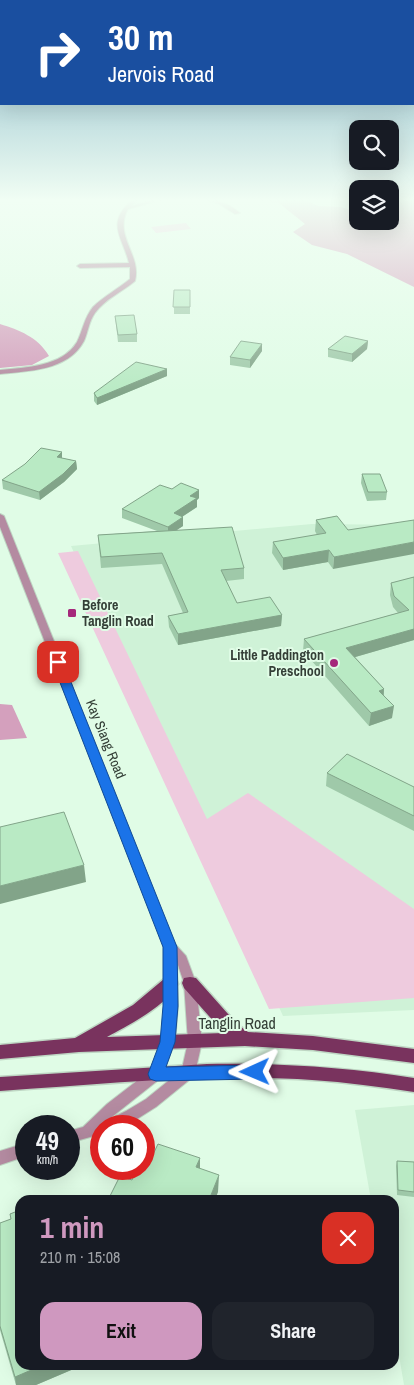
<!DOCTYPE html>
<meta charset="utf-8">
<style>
:root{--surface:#171b24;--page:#20242c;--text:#f1f3f6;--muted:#9ea1a6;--accent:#cf98bf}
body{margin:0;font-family:"Archivo Narrow",sans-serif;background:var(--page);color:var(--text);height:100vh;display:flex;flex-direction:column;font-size:19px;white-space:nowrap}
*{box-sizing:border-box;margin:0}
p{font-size:16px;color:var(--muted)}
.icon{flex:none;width:28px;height:28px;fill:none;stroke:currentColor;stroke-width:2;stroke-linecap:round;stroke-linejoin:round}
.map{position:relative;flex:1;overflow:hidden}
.details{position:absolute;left:15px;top:1195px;width:384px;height:175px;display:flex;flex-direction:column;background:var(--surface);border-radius:15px;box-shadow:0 5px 20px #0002}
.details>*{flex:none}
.top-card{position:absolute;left:0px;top:0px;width:415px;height:105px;box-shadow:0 5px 20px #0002;background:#1a4fa0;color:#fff;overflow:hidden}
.controls{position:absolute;left:349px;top:120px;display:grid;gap:10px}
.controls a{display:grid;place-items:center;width:50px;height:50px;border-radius:10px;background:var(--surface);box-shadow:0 5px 20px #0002;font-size:25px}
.speed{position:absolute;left:15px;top:1115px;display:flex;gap:10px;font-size:25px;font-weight:700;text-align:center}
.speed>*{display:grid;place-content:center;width:65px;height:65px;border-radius:50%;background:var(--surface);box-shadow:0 5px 20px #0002;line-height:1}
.speed small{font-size:12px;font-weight:400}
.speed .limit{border:8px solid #d22;background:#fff;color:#111}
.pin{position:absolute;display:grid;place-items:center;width:42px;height:42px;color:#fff;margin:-21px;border-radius:10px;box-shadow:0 2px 8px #0006}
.me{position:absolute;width:55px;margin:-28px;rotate:269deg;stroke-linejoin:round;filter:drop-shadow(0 0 4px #0008)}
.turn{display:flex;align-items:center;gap:18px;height:105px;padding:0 25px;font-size:22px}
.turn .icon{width:65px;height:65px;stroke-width:2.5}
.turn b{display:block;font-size:35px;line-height:42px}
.round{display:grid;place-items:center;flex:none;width:52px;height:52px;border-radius:15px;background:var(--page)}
.summary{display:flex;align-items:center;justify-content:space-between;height:85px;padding:0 25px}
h1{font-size:30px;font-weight:800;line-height:38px;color:var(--accent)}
.button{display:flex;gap:10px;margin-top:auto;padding:10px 25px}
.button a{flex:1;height:58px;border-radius:15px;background:var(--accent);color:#111;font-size:20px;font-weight:800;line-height:58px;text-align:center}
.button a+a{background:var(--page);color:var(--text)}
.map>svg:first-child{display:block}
.built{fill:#cff2d7}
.green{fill:#eecbde}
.forest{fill:#d4a0bd}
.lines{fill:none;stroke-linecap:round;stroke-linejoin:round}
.minor-casing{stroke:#bed6c3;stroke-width:2}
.tertiary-casing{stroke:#bed6c3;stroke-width:2}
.primary-casing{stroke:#bed6c3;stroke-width:3}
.minor{fill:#b48ba1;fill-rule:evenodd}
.tertiary{fill:#b48ba1;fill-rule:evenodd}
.primary{fill:#79335e;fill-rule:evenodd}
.wall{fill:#9fc9a9}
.shaded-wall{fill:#82a489}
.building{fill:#b9eac4;stroke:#82a489}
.route{fill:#1a73e8;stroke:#114b97}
.poi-dot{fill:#a5287b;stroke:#e0fce6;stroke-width:2}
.labels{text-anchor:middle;stroke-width:4;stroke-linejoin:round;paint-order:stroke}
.poi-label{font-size:14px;font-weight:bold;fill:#343f37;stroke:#e0fce6;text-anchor:start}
.street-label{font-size:14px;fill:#343f37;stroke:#e0fce6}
.near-street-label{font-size:16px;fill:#343f37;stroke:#e0fce6}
</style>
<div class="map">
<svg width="414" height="1385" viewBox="0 0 414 1385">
<rect width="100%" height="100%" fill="#e0fce6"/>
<!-- built -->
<path class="built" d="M312 524 414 525V1010L283 1016 71 546Z
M414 1105V1385H404L394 1326V1200H371L355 1110Z"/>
<!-- green -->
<path class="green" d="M186 223 191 229 156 233 151 227Z
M78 551 207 819 248 793 414 909V998L269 1009 58 553Z"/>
<!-- forest -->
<path class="forest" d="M249 199H303L318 206 341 207 357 212 358 221H390V199H414V287L347 254 312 245 293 232 305 224 279 203Z
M0 324C19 330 38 337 49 356L32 365 0 368Z
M0 704 12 705 27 738 0 740Z"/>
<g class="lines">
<!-- minor casing -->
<g class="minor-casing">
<path id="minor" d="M133 199H138L132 206 155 199H164L128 209C113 236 142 255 135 281 122 292 105 299 95 313 89 321 88 332 84 341 68 371 28 371 0 374V370C26 367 62 367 77 342 83 330 84 318 93 307 104 296 118 289 130 279V267L80 268 77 266 80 264 129 263C122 235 105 224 133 199Z
M204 199C218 199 229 204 240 213L235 214 219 204Z
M188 1067 193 1069 195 1073 193 1077 156 1107 126 1126H101V1134L69 1143V1131L83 1127 107 1104 151 1070 156 1068 161 1070 163 1074 161 1078 108 1120 126 1111 146 1099 183 1069Z
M26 1143V1156L0 1165V1151Z"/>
</g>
<!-- tertiary casing -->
<g class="tertiary-casing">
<path id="tertiary" d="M0 514 4 516 175 944 186 956 196 983 202 1042 195 1073 193 1077 188 1079 183 1077 181 1073 188 1042 184 983 177 962 178 1006 175 1042 161 1078 156 1080 151 1078 149 1074 161 1042 164 1006V947L0 527Z"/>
</g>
<!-- primary casing -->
<g class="primary-casing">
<path id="primary" d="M190 977 196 978 237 1024 248 1032 313 1036 414 1049V1063L313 1050 245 1046 79 1052 0 1059V1045L75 1038 133 1005 164 979 170 978 176 979 178 984C166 1006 129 1025 107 1037L224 1033 184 988 182 983 184 978Z
M207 1064C277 1063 345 1067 414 1078V1092C380 1087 346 1082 312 1080 208 1073 103 1084 0 1091V1077Z"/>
</g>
<!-- minor -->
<use href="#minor" class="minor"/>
<!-- tertiary -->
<use href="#tertiary" class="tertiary"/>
<!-- primary -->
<use href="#primary" class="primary"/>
</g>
<!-- wall -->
<path class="wall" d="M174 290H190V314H174Z
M115 316 137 334V342H118Z
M368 341 367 349 352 362 328 357V349Z
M262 344V351L250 368 230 365V357Z
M167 369V376L97 405 94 401V393Z
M62 452V458L76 461 77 469 64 482 40 500 3 489 2 480Z
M362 474 387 492 386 500 367 501 361 483Z
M172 489 199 490V498L197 500V507L182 517H183V526L176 530 244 568V579L226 581 237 603 282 615 281 626 178 645 169 627 168 616 183 613 162 564 101 568 98 535 157 531 122 518V509Z
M337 516 333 569 328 562 283 570 272 553 273 542 317 535 315 531 316 520Z
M414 577V640L355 657 384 689V695L392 718 369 726 303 651 304 639 398 613 393 607 390 595 391 583Z
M327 773 414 787V831L326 786Z
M397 1161 414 1162V1197L397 1195 396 1166Z
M20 1210V1365H83L36 1385H16L0 1330V1223L11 1219 10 1214Z"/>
<!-- shaded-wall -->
<path class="shaded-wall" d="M368 341 367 349 352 362V354Z
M262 344V351L250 368V360Z
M167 369V376L97 405V398Z
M62 452V461L57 457Z
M76 461 77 469 64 482 40 500 39 492Z
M199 490V498L197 500V507L174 522V513L190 496Z
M183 517V526L168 536V527Z
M414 542V554L333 569 334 557Z
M329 550 328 562 283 570V558Z
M282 615 281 626 178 645V634Z
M414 629V640L345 660 346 648Z
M384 689 383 701 379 691Z
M394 706 392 718 369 726 371 713Z
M84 865 86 882 0 904V886Z
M200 1158V1175L196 1167Z
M219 1175 218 1192 215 1200H209Z
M43 1365H83L36 1385H16L15 1377Z"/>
<!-- building -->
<path class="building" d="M174 290H190V307H173Z
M134 315 137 334 118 335 115 316Z
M345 336 368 341 352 354 328 349Z
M241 341 262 344 250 360 230 357Z
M136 362 167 369 97 398 94 393Z
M41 448 62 452 57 457 76 461 63 474 39 492 2 480 25 464Z
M362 474H380L387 492H368Z
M181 483 199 490 190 496 197 498 174 513 183 517 168 527 122 509 160 485 172 489Z
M337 516 348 530 414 520V542L334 557 329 550 283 558 273 542 326 533 316 520Z
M232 527 244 568 221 570 237 603 270 597 282 615 178 634 168 616 188 612 162 553 101 557 98 535Z
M414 577V629L346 648 384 689 379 691 394 706 371 713 304 639 409 610 394 596 391 583Z
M347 754 414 787V816L327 773Z
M64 812 84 865 0 886V827Z
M158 1144 200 1158 196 1167 219 1175 209 1200H108L120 1176 132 1180 137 1169H144V1166L147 1167Z
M397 1161 414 1162V1192L398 1190Z
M20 1210V1365H43L15 1377 0 1326V1223L11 1219 10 1214Z"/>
<!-- sky -->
<linearGradient id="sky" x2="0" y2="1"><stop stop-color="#80b4c5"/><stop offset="0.51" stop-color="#f1fef4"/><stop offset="1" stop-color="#f1fef4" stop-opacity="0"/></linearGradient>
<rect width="414" height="393" fill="url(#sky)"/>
<!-- route -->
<path class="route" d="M58 658 63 662 177 947 178 1006 175 1042 166 1067 255 1065 261 1067 263 1072 261 1077 255 1079 156 1081 150 1079 148 1074 160 1042 163 1006V947L52 662Z"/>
<!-- markers -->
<g class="poi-dot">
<rect x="67" y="608" width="10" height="10" rx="2.5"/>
<circle cx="334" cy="663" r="5"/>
</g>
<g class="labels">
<!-- poi labels -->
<g class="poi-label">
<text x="82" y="610">Before<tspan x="82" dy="16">Tanglin Road</tspan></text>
<text x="324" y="660" text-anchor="end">Little Paddington<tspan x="324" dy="16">Preschool</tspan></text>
</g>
<!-- street labels -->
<g class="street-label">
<text transform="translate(106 739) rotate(68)" y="5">Kay Siang Road</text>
</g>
<!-- near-street labels -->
<g class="near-street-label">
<text x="237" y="1029">Tanglin Road</text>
</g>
</g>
</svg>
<div class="controls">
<a><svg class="icon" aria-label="search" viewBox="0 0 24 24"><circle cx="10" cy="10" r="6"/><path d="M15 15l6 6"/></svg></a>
<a><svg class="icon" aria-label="layers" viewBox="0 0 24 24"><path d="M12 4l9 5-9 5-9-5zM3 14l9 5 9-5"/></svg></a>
</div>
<div class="speed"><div>49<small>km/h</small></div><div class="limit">60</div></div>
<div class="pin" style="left:58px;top:662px;background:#d93025"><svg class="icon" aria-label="arrive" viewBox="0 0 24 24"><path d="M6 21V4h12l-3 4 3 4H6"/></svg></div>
<svg class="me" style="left:255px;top:1072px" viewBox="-20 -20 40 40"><path d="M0-17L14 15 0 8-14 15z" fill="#1a73e8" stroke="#fff" stroke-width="4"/></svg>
<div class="top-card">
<div class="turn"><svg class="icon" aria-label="right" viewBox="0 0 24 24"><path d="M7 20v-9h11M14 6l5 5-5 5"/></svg><div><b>30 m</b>Jervois Road</div></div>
</div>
<section class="details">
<div class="summary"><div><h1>1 min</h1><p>210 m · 15:08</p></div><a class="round" style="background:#d93025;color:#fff"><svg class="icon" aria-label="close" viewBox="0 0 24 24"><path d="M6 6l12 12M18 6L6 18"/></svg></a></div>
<div class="button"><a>Exit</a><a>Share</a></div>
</section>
</div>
